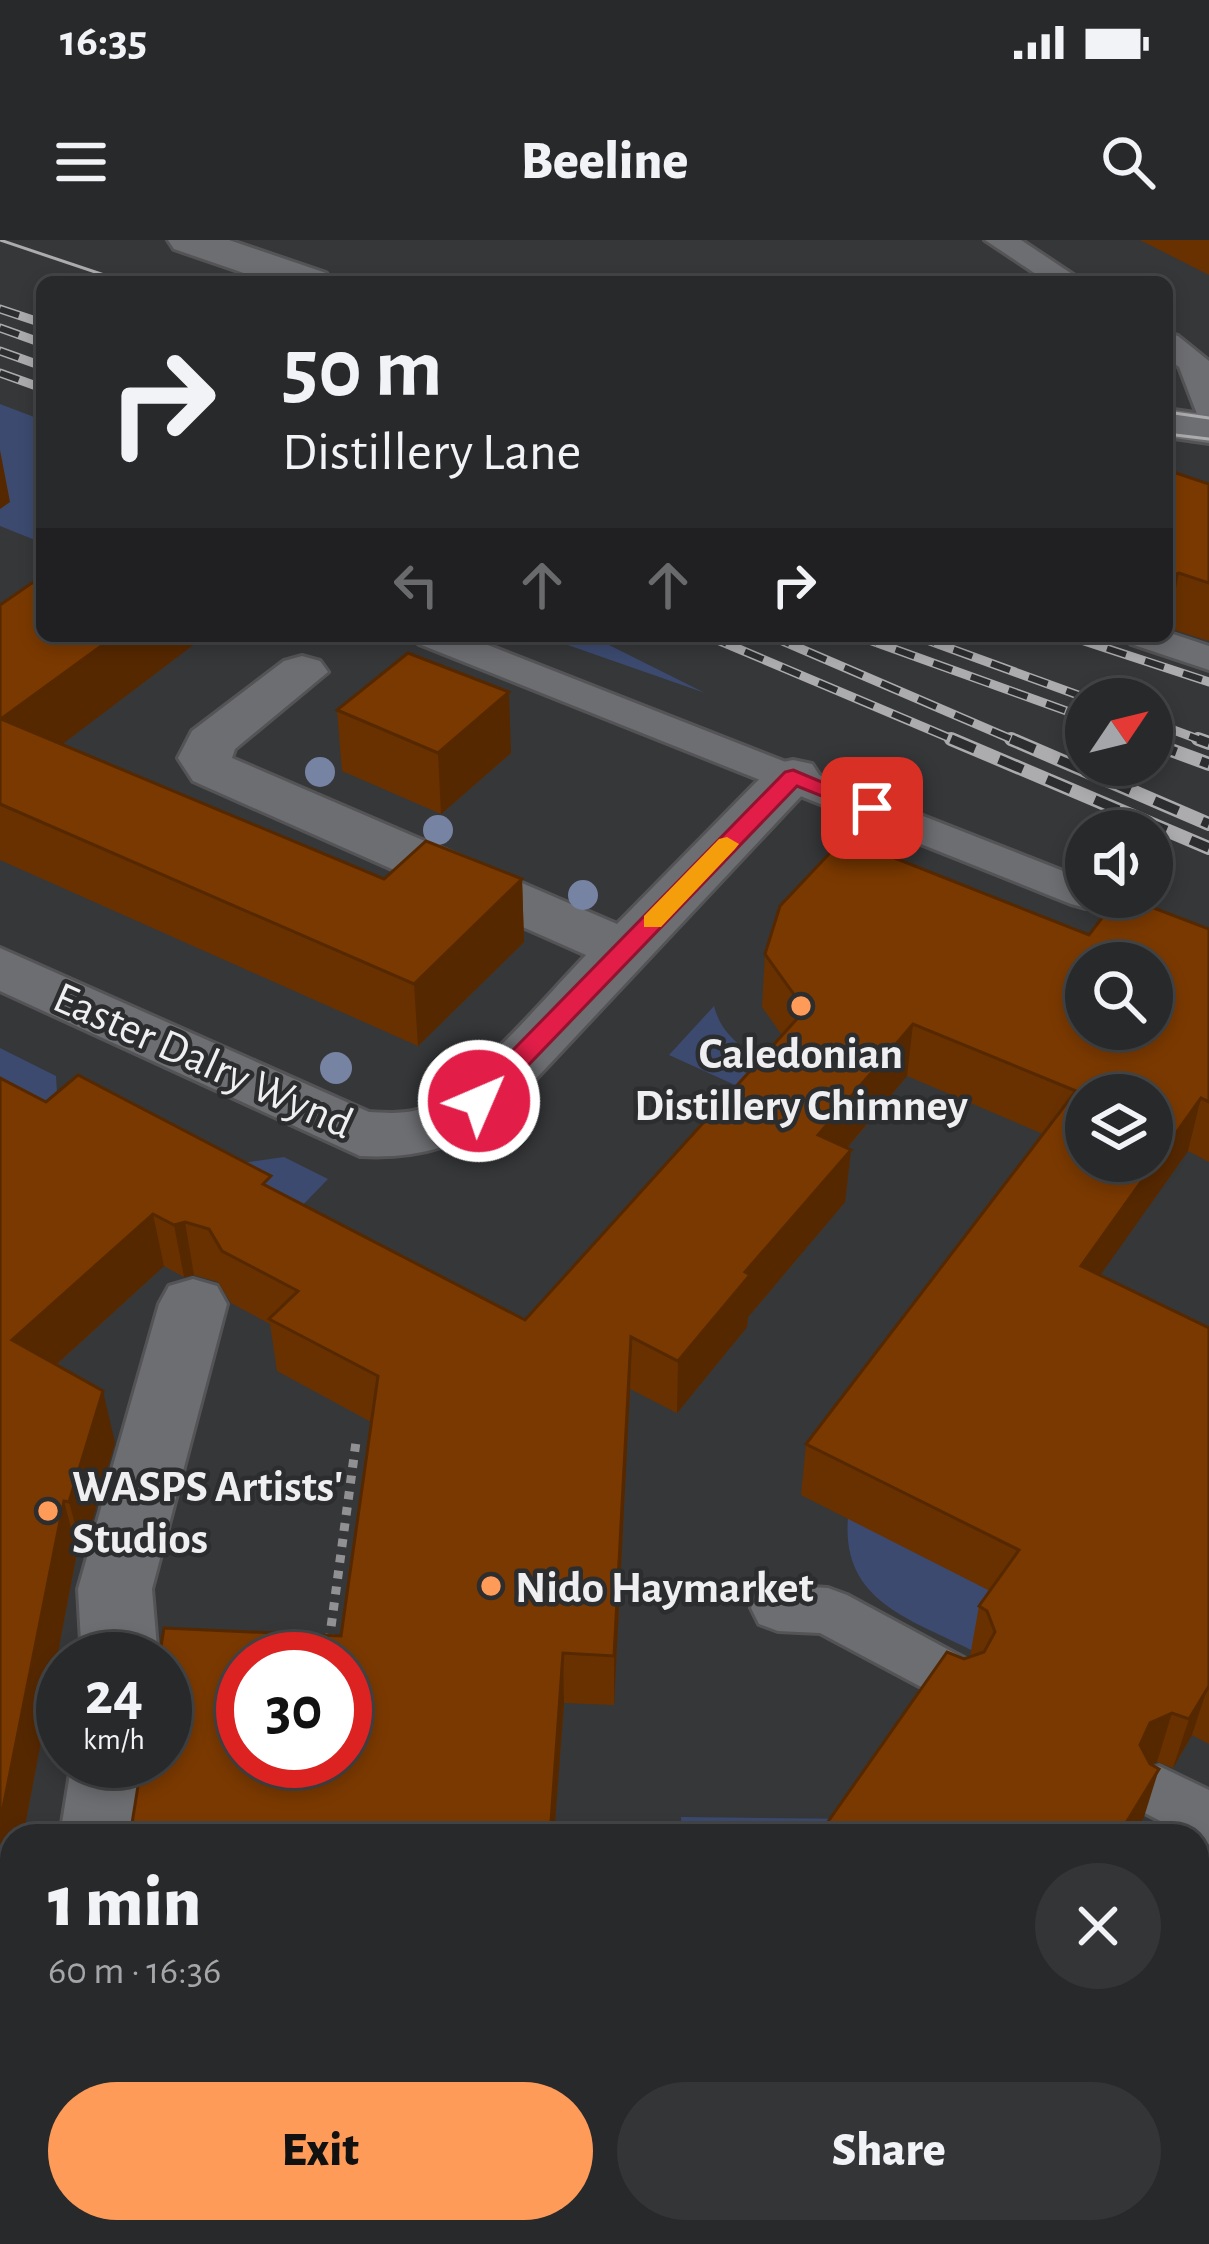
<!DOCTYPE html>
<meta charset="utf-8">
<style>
:root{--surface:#28292b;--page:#343537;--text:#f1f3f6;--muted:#a5a6a9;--line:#444547;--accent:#fe9b59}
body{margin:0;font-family:"Alegreya Sans",sans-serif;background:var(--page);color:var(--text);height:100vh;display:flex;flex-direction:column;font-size:45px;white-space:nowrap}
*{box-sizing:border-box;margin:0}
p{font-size:39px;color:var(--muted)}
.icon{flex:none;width:66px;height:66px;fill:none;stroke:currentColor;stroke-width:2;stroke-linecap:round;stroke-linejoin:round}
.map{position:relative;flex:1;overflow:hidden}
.details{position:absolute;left:0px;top:1584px;width:1209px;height:420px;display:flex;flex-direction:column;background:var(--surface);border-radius:36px 36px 0 0;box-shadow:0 6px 18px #0003,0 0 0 3px var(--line)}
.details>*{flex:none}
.hud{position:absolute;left:36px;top:36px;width:1137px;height:366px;border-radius:18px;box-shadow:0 6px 18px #0003,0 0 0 3px var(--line);background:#28292b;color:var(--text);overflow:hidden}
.needle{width:78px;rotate:55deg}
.controls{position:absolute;left:1065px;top:438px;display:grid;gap:24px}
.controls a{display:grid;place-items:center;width:108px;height:108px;border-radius:50%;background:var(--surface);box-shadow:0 6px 18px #0003,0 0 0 3px var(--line);font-size:60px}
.speed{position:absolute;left:36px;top:1392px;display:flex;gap:24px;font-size:60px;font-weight:700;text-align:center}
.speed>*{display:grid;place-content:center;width:156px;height:156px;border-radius:50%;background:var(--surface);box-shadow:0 6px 18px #0003,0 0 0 3px var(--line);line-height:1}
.speed small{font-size:30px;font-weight:400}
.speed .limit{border:18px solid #d22;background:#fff;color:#111}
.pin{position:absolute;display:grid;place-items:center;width:102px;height:102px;color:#fff;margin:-51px;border-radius:24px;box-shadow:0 6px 18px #0006}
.me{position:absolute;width:132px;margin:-66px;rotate:45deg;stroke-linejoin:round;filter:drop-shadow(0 0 9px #0008)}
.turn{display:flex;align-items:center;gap:42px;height:252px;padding:0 48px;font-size:54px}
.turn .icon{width:156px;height:156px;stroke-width:2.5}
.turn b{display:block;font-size:84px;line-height:102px}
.lanes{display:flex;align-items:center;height:114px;padding:0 48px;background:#0003;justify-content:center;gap:60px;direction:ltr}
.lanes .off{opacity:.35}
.round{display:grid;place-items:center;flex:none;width:126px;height:126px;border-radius:63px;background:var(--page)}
.head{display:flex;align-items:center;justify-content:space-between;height:204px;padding:0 48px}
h1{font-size:72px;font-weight:800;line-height:90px}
.primary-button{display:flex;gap:24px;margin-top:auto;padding:24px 48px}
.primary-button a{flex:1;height:138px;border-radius:72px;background:var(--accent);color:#111;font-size:48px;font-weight:800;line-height:138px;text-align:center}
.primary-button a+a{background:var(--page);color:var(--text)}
.status{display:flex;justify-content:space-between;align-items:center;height:84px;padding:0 60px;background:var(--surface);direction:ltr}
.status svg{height:33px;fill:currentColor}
header{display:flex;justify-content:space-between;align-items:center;height:156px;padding:0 48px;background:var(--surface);font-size:54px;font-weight:800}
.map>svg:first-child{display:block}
.green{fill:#3c4a70}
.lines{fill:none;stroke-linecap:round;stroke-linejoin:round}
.lane-casing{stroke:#545457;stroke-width:6}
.street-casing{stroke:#545457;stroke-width:6}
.path{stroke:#919193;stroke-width:9;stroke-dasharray:8 8;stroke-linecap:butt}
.lane{fill:#6d6e71;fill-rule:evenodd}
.street{fill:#6d6e71;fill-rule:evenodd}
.tram{stroke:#acacae;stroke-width:3}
.rail-far1-casing{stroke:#acacae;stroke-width:9}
.rail-casing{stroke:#acacae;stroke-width:14}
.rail-far1{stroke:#2c2d2f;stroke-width:6;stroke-dasharray:20;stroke-linecap:butt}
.rail{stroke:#2c2d2f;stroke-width:9;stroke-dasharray:26;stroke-linecap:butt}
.tree{fill:#7783a3}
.wall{fill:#693100}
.shaded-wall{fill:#552800}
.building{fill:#7a3900;stroke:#552800;stroke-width:3;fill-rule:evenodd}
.route{fill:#e11d48;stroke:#92132f;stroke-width:3}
.slow{fill:#f59e0b}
.poi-dot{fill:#fe9b59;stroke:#2c2d2f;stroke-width:4.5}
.labels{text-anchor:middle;stroke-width:9;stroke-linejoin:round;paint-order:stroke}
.poi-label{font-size:45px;font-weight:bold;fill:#efeff1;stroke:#2c2d2f;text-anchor:start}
.street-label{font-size:45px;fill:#efeff1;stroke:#2c2d2f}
</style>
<div class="status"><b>16:35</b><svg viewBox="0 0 49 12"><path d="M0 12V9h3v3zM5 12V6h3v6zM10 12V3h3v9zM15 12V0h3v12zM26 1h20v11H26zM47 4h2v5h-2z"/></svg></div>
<header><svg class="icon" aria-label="menu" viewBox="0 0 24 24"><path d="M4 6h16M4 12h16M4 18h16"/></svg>Beeline<svg class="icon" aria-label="search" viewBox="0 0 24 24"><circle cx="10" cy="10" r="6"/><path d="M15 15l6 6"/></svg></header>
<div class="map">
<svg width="1209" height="2004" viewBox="0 0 1209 2004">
<rect width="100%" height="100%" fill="#363739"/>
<!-- green -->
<path class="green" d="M0 164 42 180 40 302 0 286Z
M542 396H591L705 453Z
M714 766C722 798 749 814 778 826L768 860 669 815Z
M0 808 56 836 57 853 207 928 284 917 328 939 296 972 560 1095 536 1120 0 842Z
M1134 1207 973 1411C911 1379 841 1362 848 1278Z
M681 1577 856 1579 844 1596H682Z"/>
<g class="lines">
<!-- lane casing -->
<g class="lane-casing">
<path id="lane" d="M985 0H1021L1084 42H1048Z
M1167 93 1178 96 1209 121V177L1197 174 1179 127 1167 118Z
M1167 392 1209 406V430L1131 404 1125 396H1167Z
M413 396H465L1086 640V657H1106L1101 664 1086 668 1071 664 419 404Z
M778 1345 828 1348 847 1355 973 1423 981 1440 973 1457 953 1464 820 1393 778 1391 759 1384 751 1368 759 1352Z
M1159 1526 1209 1550V1606L1139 1570 1130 1552 1139 1534Z"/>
</g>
<!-- street casing -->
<g class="street-casing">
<path id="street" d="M168 0H229L326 33 332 42H270L174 9Z
M1167 169 1209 175V203L1167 197Z
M302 416 320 421 328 432 235 509 232 518 617 684 774 524 793 520 812 524 820 536 501 876C460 908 412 919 360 916L0 751V708L369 872C385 873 402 874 417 870 464 855 548 754 586 715L193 541 178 518 192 491 284 421Z
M193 1039 217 1046 227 1064 152 1349 158 1419H82L78 1349 159 1064 169 1046Z
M72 1521H150L140 1596H60Z
M1209 1739V1827L1197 1832V1743Z
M12 1956V1992H80L78 2004H0V1967Z
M1054 1992H1144L1142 2004H1052Z"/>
</g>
<!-- path -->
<path class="path" d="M329 1402 356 1202"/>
<!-- lane -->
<use href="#lane" class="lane"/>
<!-- street -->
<use href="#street" class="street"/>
<!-- tram -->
<path class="tram" d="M0 0 125 42
M1167 172 1209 178
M1167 194 1209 199"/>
<!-- rail-far1 casing -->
<g class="rail-far1-casing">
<path id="rail-far1" d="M0 69 42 83
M0 88 42 103
M0 111 42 126
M0 133 42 148
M708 396 959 502
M771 396 1018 502
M858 396 1086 478
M916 396 1089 459
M1069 396 1209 442
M1152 482 1206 502"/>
</g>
<!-- rail casing -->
<g class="rail-casing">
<path id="rail" d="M951 499 1209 608
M1011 499 1209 584
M1198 499 1209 503
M1152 503 1209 524"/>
</g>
<!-- rail-far1 -->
<use href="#rail-far1" class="rail-far1"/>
<!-- rail -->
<use href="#rail" class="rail"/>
</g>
<!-- trees -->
<g class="tree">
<circle cx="320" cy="532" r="15"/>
<circle cx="438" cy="590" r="15"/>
<circle cx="583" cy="655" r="15"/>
<circle cx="336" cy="828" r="16"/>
</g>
<!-- wall -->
<path class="wall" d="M1140 0H1209V35Z
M1167 230 1209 244V401L1168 388Z
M0 365 205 396 62 504 384 639H522L524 702 418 806 0 620Z
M337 470 511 513 441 574 342 531Z
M1209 689V922L1188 911 1100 1035 1209 1088V1504L1192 1495 1173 1528 1157 1522 1151 1525 1144 1577 964 1419 970 1416 979 1366 990 1351 801 1255 806 1204 1043 894 907 836 847 908 851 910 845 962 748 1077 747 1087 677 1173 630 1149 614 1465 564 1463 554 1596H130L341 1396 371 1182 277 1131 270 1084 231 1063 218 1042 194 1035 184 1037 164 1026 56 1125 115 1203 83 1313 77 1312 23 1596H12V1649H0V838L46 862 273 949 525 1080 782 795 762 767 765 714Z
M88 1992H947L971 2004H96Z"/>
<!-- shaded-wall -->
<path class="shaded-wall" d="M0 210 10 262 0 269Z
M1179 333 1168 388H1167V336Z
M115 396H205L15 540 1 479Z
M509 452 511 513 441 574 438 513Z
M522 639 524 702 418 806 414 744Z
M913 784 907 836 814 947 818 895Z
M1201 858 1188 911 1070 1078 1081 1026Z
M851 910 845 962 748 1077 747 1087 677 1173 678 1121 745 1032Z
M153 974 164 1026 26 1152 12 1100Z
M185 982 194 1035 184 1037 174 985Z
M631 1097 630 1149 614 1465V1416Z
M103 1151 115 1203 83 1313 69 1262Z
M64 1261 77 1312 23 1596H12V1646L0 1613V1583Z
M563 1413 564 1463 554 1596H550Z
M1208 1446 1192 1495 1173 1528 1189 1479Z
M1172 1473 1157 1522 1135 1532 1140 1505 1150 1483Z
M1159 1529 1144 1577 1132 1596H1118Z"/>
<!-- building -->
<path class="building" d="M1167 230 1209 244V343L1179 333 1167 336Z
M42 336V396H115L1 479 384 639 426 601 522 639 414 744 0 564V365Z
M408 413 509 452 438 513 337 470Z
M844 598 1089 695 1118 657H1125L1209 689V862L1201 858 1081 1026 1209 1088V1446L1189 1479 1172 1473 1150 1483 1140 1505 1150 1524 1159 1529 1118 1596H818L947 1412 964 1419 984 1412 995 1392 987 1371 979 1366 1019 1310 806 1204 1076 851 913 784 818 895 851 910 745 1032 750 1035 678 1121 631 1097 614 1416 563 1413 550 1596H130L142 1521H165V1419H159L164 1388 341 1396 378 1136 269 1079 298 1051 222 1011 209 989 185 982 174 985 153 974 12 1100 103 1151 69 1262 64 1261 0 1583V838L46 862 78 835 271 936 263 944 525 1080 805 770 765 714 780 666ZM1086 723H1152V789H1086ZM1086 855H1152V921H1086ZM243 1419H345V1521H243Z
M106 1992H947L970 2000 971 2004H136Z"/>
<!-- route -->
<path class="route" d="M793 530 884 568 880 573H864L797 546 488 867H470L466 861 470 854 785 532Z"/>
<!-- slow -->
<path class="slow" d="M727 597 739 604 735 609 661 687H644V676L719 599Z"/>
<!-- markers -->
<g class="poi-dot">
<circle cx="801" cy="766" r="12"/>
<circle cx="48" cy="1271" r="12"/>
<circle cx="491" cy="1346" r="12"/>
</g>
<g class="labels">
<!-- poi labels -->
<g class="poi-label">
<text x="801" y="828" text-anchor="middle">Caledonian<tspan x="801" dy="52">Distillery Chimney</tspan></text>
<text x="72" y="1261">WASPS Artists'<tspan x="72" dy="52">Studios</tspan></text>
<text x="515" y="1362">Nido Haymarket</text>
</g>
<!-- street labels -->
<g class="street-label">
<text transform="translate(204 819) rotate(24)" y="16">Easter Dalry Wynd</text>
</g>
</g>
</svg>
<div class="controls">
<a><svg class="needle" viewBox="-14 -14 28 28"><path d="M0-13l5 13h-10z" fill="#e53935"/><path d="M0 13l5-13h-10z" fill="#a5a6a9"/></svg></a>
<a><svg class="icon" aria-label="sound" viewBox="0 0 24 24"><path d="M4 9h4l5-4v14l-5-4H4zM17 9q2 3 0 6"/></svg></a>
<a><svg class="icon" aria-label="search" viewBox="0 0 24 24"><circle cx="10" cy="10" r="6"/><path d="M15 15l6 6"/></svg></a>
<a><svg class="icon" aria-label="layers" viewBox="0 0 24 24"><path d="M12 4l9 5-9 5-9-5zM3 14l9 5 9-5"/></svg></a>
</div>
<div class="speed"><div>24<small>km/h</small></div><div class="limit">30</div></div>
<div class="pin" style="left:872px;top:568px;background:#d93025"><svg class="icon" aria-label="arrive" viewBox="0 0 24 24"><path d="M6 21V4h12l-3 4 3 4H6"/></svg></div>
<svg class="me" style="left:479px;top:861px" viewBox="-20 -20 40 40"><circle r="17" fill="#e11d48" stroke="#fff" stroke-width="3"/><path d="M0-11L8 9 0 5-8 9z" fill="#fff"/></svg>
<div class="hud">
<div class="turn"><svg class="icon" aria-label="right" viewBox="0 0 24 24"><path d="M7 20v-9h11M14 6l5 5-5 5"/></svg><div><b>50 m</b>Distillery Lane</div></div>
<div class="lanes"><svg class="icon off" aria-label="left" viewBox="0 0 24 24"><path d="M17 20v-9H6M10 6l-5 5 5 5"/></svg><svg class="icon off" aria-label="ahead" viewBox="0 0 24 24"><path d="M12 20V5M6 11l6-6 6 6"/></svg><svg class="icon off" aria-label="ahead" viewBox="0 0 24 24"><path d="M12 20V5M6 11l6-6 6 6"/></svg><svg class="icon" aria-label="right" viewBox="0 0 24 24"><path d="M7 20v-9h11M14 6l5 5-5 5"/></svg></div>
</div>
<section class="details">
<div class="head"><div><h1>1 min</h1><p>60 m · 16:36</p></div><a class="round"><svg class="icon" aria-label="close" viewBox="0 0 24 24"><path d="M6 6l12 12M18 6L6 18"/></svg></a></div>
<div class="primary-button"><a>Exit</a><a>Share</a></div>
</section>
</div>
